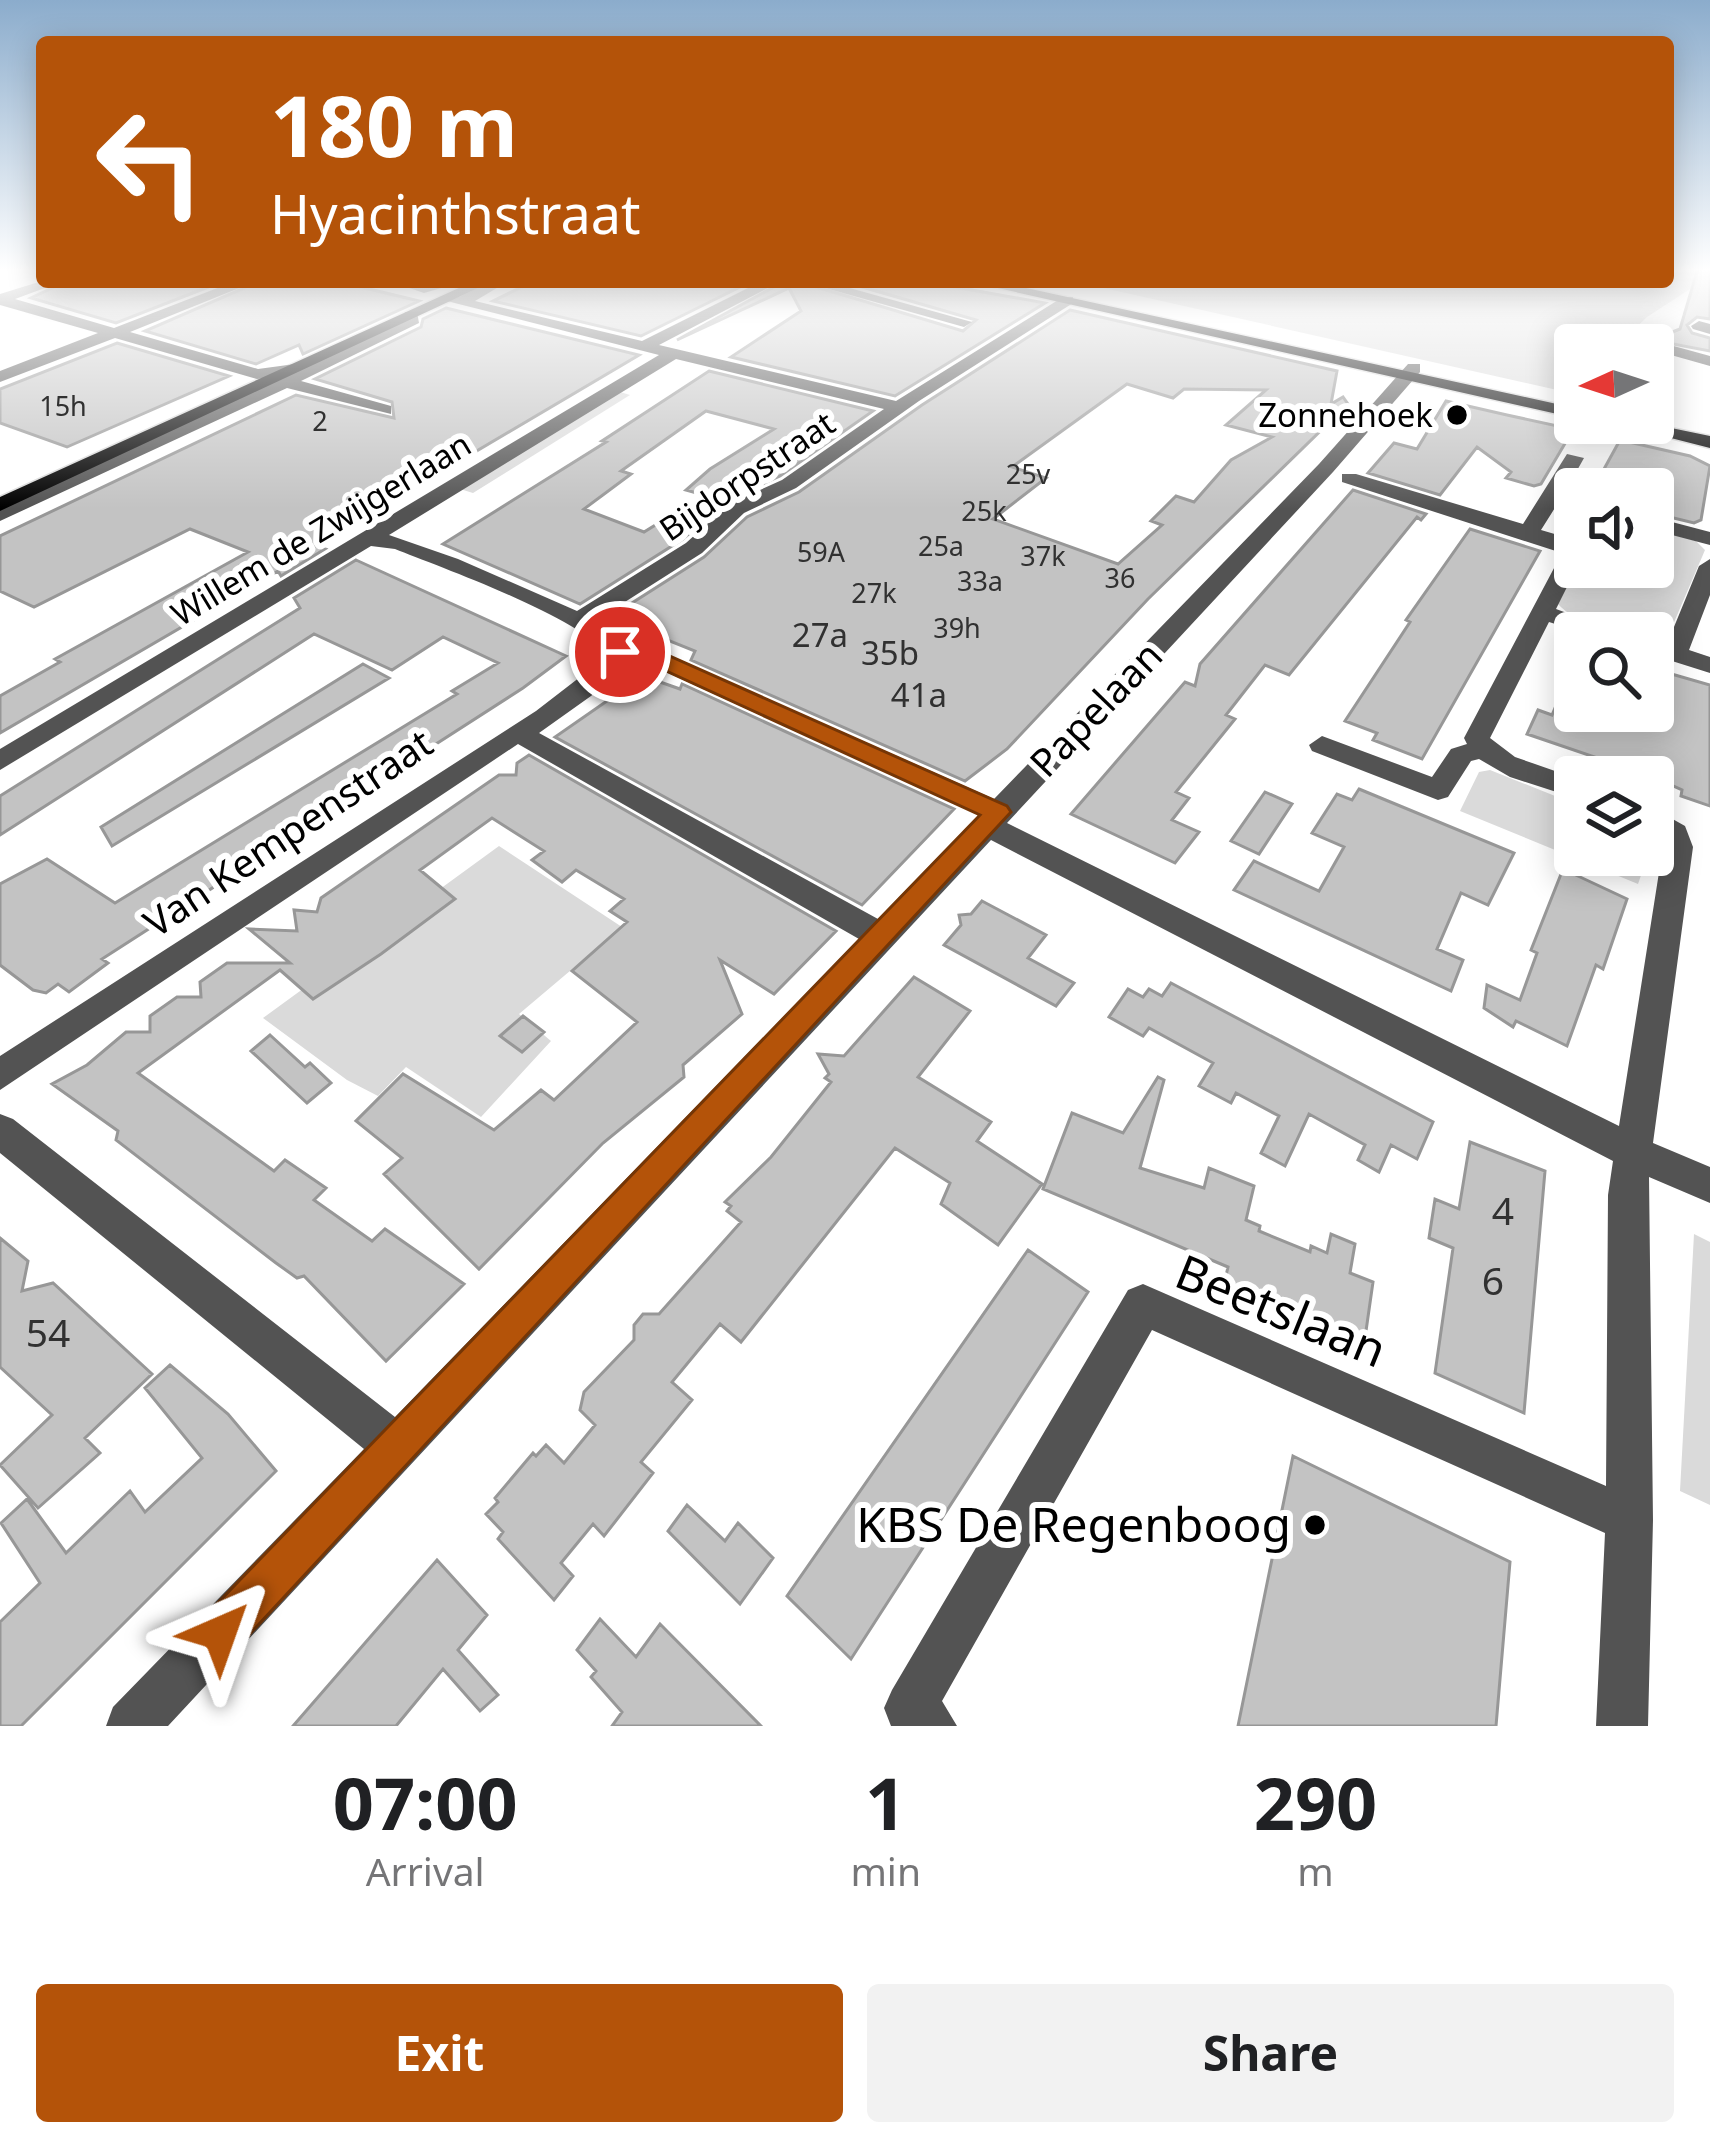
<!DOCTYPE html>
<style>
:root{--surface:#fff;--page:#f2f2f2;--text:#202124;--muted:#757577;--accent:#b45309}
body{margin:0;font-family:"Noto Sans",sans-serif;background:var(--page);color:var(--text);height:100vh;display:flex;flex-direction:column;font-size:45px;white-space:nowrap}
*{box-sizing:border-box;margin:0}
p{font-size:39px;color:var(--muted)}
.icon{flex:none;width:66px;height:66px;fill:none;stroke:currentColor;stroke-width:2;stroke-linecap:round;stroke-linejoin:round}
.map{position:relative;height:1726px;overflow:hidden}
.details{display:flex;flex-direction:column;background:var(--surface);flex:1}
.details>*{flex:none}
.banner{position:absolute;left:36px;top:36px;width:1638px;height:252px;border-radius:12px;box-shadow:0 6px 30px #0003;background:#b45309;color:#fff;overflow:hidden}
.needle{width:78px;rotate:267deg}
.buttons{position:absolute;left:1554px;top:324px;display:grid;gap:24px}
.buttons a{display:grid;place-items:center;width:120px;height:120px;border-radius:12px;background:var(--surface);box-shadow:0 6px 30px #0003;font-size:60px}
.pin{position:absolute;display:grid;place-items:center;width:102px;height:102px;color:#fff;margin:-51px;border:6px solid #fff;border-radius:50%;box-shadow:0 3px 12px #0007}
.me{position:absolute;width:132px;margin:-66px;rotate:43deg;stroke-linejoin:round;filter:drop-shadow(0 0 9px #0008)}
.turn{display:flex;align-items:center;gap:42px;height:252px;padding:0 36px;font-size:54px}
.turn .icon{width:156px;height:156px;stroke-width:2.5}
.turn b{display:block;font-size:84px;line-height:102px}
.eta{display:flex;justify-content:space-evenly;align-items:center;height:204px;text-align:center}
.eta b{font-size:72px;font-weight:700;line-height:84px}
.cta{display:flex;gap:24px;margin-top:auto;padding:24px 36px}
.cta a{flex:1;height:138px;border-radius:12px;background:var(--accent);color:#fff;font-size:48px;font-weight:700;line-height:138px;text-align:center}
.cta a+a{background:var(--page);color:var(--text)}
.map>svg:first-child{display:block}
.green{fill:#dadada}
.building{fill:#c3c3c3;stroke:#979797;stroke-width:3;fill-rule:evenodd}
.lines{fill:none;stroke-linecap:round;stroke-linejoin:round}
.major-casing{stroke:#dbdbdb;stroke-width:3}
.minor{fill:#535353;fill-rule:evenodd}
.major{fill:#000;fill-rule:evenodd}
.route{fill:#b45309;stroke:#753606;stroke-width:3}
.poi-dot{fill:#000;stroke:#fff;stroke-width:4.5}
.labels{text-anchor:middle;stroke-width:12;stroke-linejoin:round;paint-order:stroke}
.far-number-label{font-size:27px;fill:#313131}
.far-poi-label{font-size:33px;fill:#000;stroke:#fff;text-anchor:end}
.far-street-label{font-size:33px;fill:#000;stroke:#fff}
.number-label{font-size:33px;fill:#313131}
.street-label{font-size:39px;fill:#000;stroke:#fff}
.near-number-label{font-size:39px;fill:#313131}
.near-street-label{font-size:48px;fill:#000;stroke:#fff}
.near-poi-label{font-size:48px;fill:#000;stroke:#fff;text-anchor:end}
</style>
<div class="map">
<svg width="1710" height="1726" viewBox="0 0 1710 1726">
<rect width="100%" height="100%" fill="#fff"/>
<!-- green -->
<path class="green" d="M1668 268H1710V276L1647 317 1618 345H1575V394L1077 282H1668Z
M617 391 630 395 473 493 460 489Z
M1653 528 1696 541 1705 550 1666 641 1653 642V633C1623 633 1578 627 1557 603L1576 567H1653Z
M1490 770 1575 804V855H1648L1638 884 1460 811 1479 772Z
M499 846 622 927 519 1014 551 1041 481 1117 406 1067 378 1096 347 1080 263 1018Z
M1694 1234 1710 1242V1505L1680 1491Z"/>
<!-- building -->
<path class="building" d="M1698 268H1710V319L1697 317 1687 325 1692 333 1710 338V351L1652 340 1680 329Z
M65 282H221L116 323 31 298Z
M258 282H340L419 301 303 354 299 345 256 364 145 331Z
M532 282H750L641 336 493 301Z
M783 282H800L963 331 976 320 845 282H927L1045 303 895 396 731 357 801 311 789 288 677 340Z
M446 308 639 355 316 546 325 549 281 576 278 571 0 733V696L60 662 55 659 248 552 190 529 34 607 0 591V536L296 395 394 418 392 402 315 379 421 327 423 319Z
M1070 310 1337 371 1331 404 1343 397 1348 404 1148 599 1007 749 965 781 691 660 695 651 610 617 704 557 747 517 799 492 922 405ZM1127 384 1173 398 1184 389 1266 390 1226 425 1272 437 1231 460 1194 502 1176 496 1151 521 1162 525 1118 564 993 519 1046 478 1012 467Z
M117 343 229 376 67 447 0 423V389Z
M709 371 873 411 780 476 727 500 683 539 580 604 443 544 606 442 602 441ZM706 411 774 429 710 469 686 490 704 495 644 532 584 509 631 474 621 471Z
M1446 401 1507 415 1581 431 1570 435 1541 484 1534 486 1506 478 1511 472 1477 447 1440 495 1368 473 1394 443 1417 449Z
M1620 440 1690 456 1710 466 1701 520 1694 523 1653 513V489H1593Z
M1353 490 1426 514 1421 520 1417 517 1289 675 1265 665 1226 715 1235 719 1176 792 1189 798 1172 820 1199 832 1175 863 1071 814 1185 682 1195 686 1200 664Z
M1470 529 1540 551 1422 759 1373 740 1377 733 1345 721 1410 622 1406 620Z
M356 560 566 656 523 688 102 959 108 963 69 992 58 984 46 993 33 990 0 965V884L47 859 115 903 457 694 452 691 498 663 443 637 392 670 314 634 0 835V796L300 608 294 598Z
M363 664 389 678 112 846 101 827Z
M1668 673 1710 685V806L1681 796 1682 790 1653 777 1527 734 1538 710 1552 715 1561 694 1575 699V711H1606L1653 727V674L1666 679Z
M643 676 680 689 682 684 954 809 862 905 555 737Z
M529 755 836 931 774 994 720 960 742 1014 683 1065 684 1077 603 1143 479 1269 384 1174 402 1158 356 1121 403 1074 494 1130 541 1090 554 1100 637 1022 572 971 627 922 610 911 624 899 576 870 562 882 532 860 544 851 492 818 420 870 455 899 381 954 313 999 280 970 138 1073 274 1171 285 1160 326 1188 314 1200 372 1241 385 1229 464 1284 386 1361 304 1276 297 1278 276 1263 116 1140 118 1131 52 1084 87 1065 126 1032H150V1016L177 997H201L200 982 227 963H290L249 929 297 931 294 910 317 912 321 898 499 775H516L517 763Z
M1359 789 1514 853 1488 905 1461 893 1437 949 1463 960 1451 991 1234 890 1254 861 1319 891 1344 847 1312 833 1337 794 1352 800Z
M1265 792 1292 804 1259 854 1231 841Z
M1563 869 1627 899 1603 969 1596 965 1567 1046 1516 1021 1513 1027 1484 1008 1487 985 1520 1000 1537 953 1531 950Z
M982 901 1046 935 1028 958 1074 983 1056 1006 944 945 961 925 959 915 971 914Z
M914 977 970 1011 918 1077 991 1122 977 1141 1042 1184 998 1245 941 1204 950 1183 895 1148 741 1342 720 1324 672 1382 692 1400 641 1462 653 1473 604 1536 593 1524 561 1563 573 1576 554 1600 498 1539 503 1532 486 1514 498 1502 495 1498 533 1453 536 1456 546 1445 564 1463 595 1425 580 1410 584 1392 634 1340V1325L643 1314H659L741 1222 727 1211 731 1206 725 1202 771 1157 831 1082 825 1078 829 1074 818 1054 844 1056Z
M1171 983 1433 1122 1417 1159 1391 1145 1379 1172 1358 1160 1365 1145 1309 1114 1285 1166 1261 1153 1279 1116 1236 1093 1231 1103 1199 1086 1213 1063 1149 1028 1143 1036 1109 1017 1128 989 1143 997 1149 989 1162 996Z
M523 1016 544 1032 522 1052 500 1036Z
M270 1035 305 1067 310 1063 331 1083 307 1103 251 1051Z
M1158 1077 1164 1080 1140 1168 1204 1188 1209 1168 1254 1186 1246 1220 1260 1226 1259 1231 1310 1252 1311 1246 1327 1253 1331 1234 1355 1244 1350 1273 1373 1282 1364 1345 1224 1284 1228 1267 1043 1189 1072 1113 1123 1133Z
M1470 1142 1545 1171 1524 1413 1435 1373 1453 1248 1429 1238 1435 1199 1459 1209Z
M0 1238 28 1261 22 1291 53 1283 152 1374 85 1438 100 1453 38 1508 0 1465 52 1415 0 1367Z
M1028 1250 1088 1292 851 1659 787 1596Z
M170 1365 228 1414 276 1471 21 1726H0V1622L40 1583 1 1523 27 1499 66 1553 130 1491 145 1512 202 1458 145 1388Z
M1293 1456 1510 1562 1496 1726H1238Z
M687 1505 725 1541 738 1523 773 1558 740 1604 668 1531Z
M437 1560 487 1615 458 1650 498 1695 480 1711 443 1669 396 1726H293Z
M600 1619 636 1657 660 1624 761 1726H612L622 1712 591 1677 596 1671 577 1650Z"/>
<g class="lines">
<!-- major casing -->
<g class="major-casing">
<path id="major" d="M472 282H491L0 511V497Z
M971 282H999L1575 408V418Z
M1612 423H1647L1710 436V448Z"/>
</g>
<!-- minor -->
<path class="minor" d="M42 281 61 282 15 299 114 328 233 282H254L130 332 258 369 295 364 302 367 403 321 405 312H417L419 323 301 381 391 406V414L287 388 0 521V507L284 376 257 379 115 338 0 382V371L98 333 0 305V294Z
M392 282H462L424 293Z
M489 282H507L475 301 642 341 760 282H779L659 345 896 401 1063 297H1073V303L919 401 796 488 744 513 702 553 595 621 632 651 666 654 994 799 1319 464 1408 364H1420V372L1333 472 1007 823 1619 1126 1663 847 1653 832V808L1685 826 1693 847 1653 1143 1710 1167V1203L1649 1177 1653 1520 1648 1726H1596L1605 1533 1152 1330 942 1701 957 1726H891L884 1708 892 1690 1128 1290 1143 1284 1606 1486 1608 1195 1613 1161 991 840 168 1726H106L113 1707 364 1449 0 1153V1114L13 1119 395 1417 859 939 518 744 0 1090V1056L536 711 606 657C592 621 437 566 395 549L371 546 0 770V749L659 355 439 299 447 294 459 297ZM676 359 884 409 782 480 729 504 686 543 577 611 458 559 389 535ZM625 666H653L979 815 878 919 539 733 591 696Z
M804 282H828L972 322 964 327Z
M1699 321 1710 324V334L1693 329 1691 326Z
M1670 345 1710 356V366L1671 355 1653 361V350Z
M1567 454 1584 458 1565 492 1575 495V507L1558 503 1541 530 1575 540 1577 567 1556 609 1621 633H1584L1549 622 1490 738 1515 757 1575 778V798L1510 777 1479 759 1471 761 1448 797 1438 800 1312 751 1309 745 1322 736 1432 777 1451 749 1467 744 1464 738 1562 553 1342 482V474H1356L1523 524Z
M1653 517 1710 532V545L1653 530Z
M1710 559V595L1689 650 1710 657V673L1653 655V640L1667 644 1699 566Z"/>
<!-- major -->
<use href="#major" class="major"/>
</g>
<!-- sky -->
<linearGradient id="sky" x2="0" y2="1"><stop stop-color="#8baccc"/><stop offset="0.53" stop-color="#fff"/><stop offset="1" stop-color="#fff" stop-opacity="0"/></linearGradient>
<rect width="1710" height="509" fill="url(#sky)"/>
<!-- route -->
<path class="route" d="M620 645 631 651 665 654 1007 806 1011 812 236 1649 220 1655 204 1649 197 1633 204 1617 980 815 653 665 610 663 609 652Z"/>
<!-- markers -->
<g class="poi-dot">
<circle cx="1457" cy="415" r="12"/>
<circle cx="1315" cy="1525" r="12"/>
</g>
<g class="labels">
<!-- far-number labels -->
<g class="far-number-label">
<text x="63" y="416">15h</text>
<text x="320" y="431">2</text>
<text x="1028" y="484">25v</text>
<text x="984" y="521">25k</text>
<text x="941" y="556">25a</text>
<text x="821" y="562">59A</text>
<text x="1043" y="566">37k</text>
<text x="1120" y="588">36</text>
<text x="980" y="591">33a</text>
<text x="874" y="603">27k</text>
<text x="957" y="638">39h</text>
</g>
<!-- far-poi labels -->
<g class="far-poi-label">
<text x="1433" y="427">Zonnehoek</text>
</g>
<!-- far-street labels -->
<g class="far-street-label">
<text transform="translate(747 476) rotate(-34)" y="12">Bijdorpstraat</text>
<text transform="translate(321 529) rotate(-31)" y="12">Willem de Zwijgerlaan</text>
</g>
<!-- number labels -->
<g class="number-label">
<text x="820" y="647">27a</text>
<text x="890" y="665">35b</text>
<text x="919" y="707">41a</text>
</g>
<!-- street labels -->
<g class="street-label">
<text transform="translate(1096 709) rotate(-46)" y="14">Papelaan</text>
<text transform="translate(288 833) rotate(-34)" y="14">Van Kempenstraat</text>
</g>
<!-- near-number labels -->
<g class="near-number-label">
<text x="1503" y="1225">4</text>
<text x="1493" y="1295">6</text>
<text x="48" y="1347">54</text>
</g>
<!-- near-street labels -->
<g class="near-street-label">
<text transform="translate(1281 1311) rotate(22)" y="17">Beetslaan</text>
</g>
<!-- near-poi labels -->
<g class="near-poi-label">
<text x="1291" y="1542">KBS De Regenboog</text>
</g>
</g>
</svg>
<div class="buttons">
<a><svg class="needle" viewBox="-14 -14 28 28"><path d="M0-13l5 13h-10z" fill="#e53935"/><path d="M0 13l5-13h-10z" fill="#757577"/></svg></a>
<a><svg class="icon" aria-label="sound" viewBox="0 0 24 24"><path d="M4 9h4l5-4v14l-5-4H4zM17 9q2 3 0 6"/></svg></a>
<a><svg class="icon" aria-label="search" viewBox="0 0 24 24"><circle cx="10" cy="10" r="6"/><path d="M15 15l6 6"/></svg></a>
<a><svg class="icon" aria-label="layers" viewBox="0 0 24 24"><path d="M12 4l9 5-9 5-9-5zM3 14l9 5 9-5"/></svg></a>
</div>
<div class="pin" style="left:620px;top:652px;background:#d93025"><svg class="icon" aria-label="arrive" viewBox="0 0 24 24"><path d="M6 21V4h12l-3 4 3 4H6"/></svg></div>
<svg class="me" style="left:220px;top:1633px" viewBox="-20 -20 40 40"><path d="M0-17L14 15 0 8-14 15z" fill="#b45309" stroke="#fff" stroke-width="4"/></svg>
<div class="banner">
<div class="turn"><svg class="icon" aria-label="left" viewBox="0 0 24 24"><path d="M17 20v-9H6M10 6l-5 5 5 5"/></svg><div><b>180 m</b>Hyacinthstraat</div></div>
</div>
</div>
<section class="details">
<div class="eta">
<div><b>07:00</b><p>Arrival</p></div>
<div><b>1</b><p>min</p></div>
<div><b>290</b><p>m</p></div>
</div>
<div class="cta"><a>Exit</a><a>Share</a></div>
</section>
